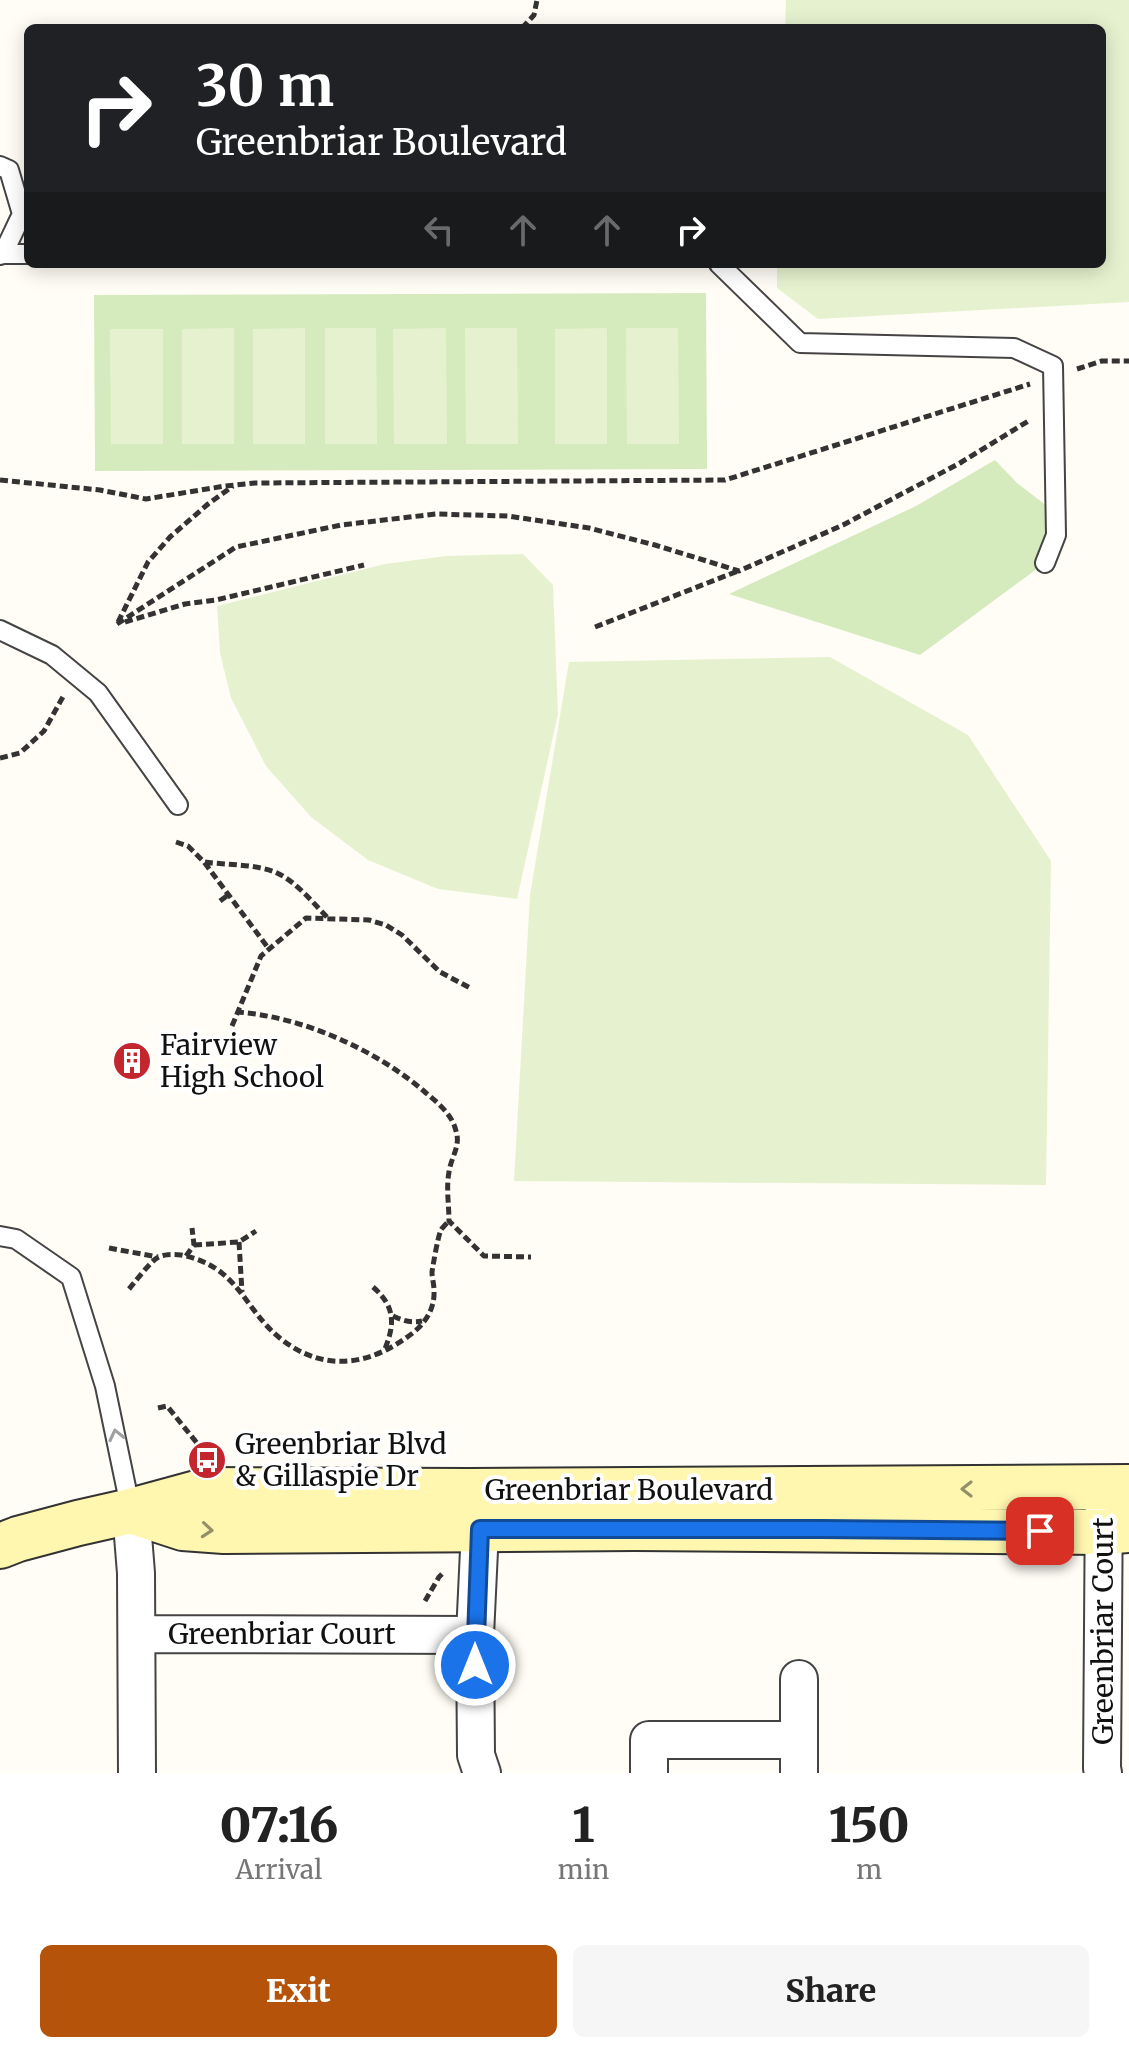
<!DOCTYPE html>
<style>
:root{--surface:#fff;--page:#f6f6f6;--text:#222;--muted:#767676;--accent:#b45309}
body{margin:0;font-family:Merriweather,serif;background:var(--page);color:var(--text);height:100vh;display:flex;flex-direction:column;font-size:30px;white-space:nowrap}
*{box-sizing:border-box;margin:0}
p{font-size:26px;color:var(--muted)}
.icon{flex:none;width:44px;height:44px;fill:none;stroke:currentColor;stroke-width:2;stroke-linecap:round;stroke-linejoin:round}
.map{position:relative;height:1773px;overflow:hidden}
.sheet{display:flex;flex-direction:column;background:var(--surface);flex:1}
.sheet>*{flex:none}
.top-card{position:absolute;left:24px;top:24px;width:1082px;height:244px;border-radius:12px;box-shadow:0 4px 20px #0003;background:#202124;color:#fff;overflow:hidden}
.pin{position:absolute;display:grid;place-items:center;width:68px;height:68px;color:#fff;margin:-34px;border-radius:16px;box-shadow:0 4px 12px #0006}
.me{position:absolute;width:88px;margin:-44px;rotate:0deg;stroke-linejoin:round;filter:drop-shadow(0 0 6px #0008)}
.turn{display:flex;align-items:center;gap:28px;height:168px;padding:0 40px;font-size:36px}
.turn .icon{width:104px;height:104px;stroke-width:2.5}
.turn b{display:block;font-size:56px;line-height:68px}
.lanes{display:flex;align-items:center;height:76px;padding:0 40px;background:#0003;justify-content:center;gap:40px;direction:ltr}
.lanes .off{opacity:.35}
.eta{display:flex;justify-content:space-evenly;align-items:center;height:136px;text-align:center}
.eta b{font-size:48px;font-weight:800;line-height:56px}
.button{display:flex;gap:16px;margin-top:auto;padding:16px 40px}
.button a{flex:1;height:92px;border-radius:12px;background:var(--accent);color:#fff;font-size:32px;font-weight:800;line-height:92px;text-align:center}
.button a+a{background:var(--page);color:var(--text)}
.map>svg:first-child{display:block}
.green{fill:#d5ebbd}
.pitch{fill:#e6f2cf}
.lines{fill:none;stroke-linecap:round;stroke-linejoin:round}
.lane-casing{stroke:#444;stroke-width:22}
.street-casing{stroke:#444;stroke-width:40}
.secondary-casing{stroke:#333;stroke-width:48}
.path{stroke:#333;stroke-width:5;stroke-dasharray:8 4;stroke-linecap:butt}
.lane{stroke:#fff;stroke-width:18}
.street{stroke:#fff;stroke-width:36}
.secondary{stroke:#fff6b0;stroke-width:44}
.oneway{stroke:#a0a0a0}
.oneway2{stroke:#948f68}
.route-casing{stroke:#114b97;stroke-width:20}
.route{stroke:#1a73e8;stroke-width:14}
.labels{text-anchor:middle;stroke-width:8;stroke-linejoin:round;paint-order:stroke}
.poi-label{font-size:28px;fill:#111;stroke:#fff;text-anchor:start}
.street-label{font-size:28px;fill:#111;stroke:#fff}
</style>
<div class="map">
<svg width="1129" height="1773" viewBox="0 0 1129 1773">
<rect width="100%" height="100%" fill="#fffdf5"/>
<!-- green -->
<path class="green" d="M706 293 707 469 95 471 94 295Z
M995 460 1017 483 1056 513 1045 563 920 655 729 594 916 506Z"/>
<!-- pitch -->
<path class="pitch" d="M786 0H1129V302L818 319 777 288V264H1102V28H785Z
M234 328V444H182V329Z
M305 328V444H253V329Z
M325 328H376L377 444H325Z
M446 328 447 444H394L393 329Z
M465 328H517L518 444H466Z
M607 328V444H555V329Z
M626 328H678L679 444H627Z
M110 329H163V444H111Z
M523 554 553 585 558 714 517 899 438 889 368 860 311 817 266 766 231 698 220 653 217 606 385 564 446 556Z
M830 657 968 735 1051 861 1046 1185 514 1181 530 895 569 662Z"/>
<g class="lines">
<!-- lane casing -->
<g class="lane-casing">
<path id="lane" d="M0 166 9 170 22 214 3 254 0 255
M3 254H28
M719 264 800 343 1014 348 1053 366 1056 535 1045 563
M0 630 52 655 98 693 178 805
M0 1236 16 1239 71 1277 105 1386 131 1511"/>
</g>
<!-- street casing -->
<g class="street-casing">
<path id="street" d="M131 1511 136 1573 137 1773
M480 1529 475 1635 476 1755 482 1773
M137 1634 475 1635
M799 1679V1773
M649 1773V1740H799
M1103 1773 1102 1768 1104 1488"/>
</g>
<!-- secondary casing -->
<g class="secondary-casing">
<path id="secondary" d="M131 1511 183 1528 224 1531 635 1528 1103 1532 1129 1530
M0 1546 18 1539 78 1523 131 1511 208 1490 469 1491 1129 1487"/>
</g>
<!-- path -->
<path class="path" d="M522 28 534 15 537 0
M1077 369 1102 361H1129
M0 480 100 490 146 499 225 486 255 483 725 480 1030 384
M118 622 148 562 170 537 208 504 233 486
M125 622 185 604 216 600 364 565
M117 624 236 547 341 525 436 514 508 516 589 528 655 545 739 571 843 525 960 463 1030 420
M595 627 738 571
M0 758 20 753 44 731 64 695
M176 842 188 846 204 862 269 949
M205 862C227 865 254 864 275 872 296 881 312 902 328 918
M220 901 228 895
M236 1012C301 1016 377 1050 426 1093 438 1103 452 1114 456 1131 461 1146 451 1157 449 1172 446 1188 449 1205 449 1221L484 1256 531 1257
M232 1026 261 956 306 918 369 920 386 925 402 935 440 972 472 989
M239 1242 242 1292
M194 1245 239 1242 256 1231
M109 1248 158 1257
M186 1256 194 1245 192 1228
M373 1287C396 1307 395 1325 384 1351
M129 1289C135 1282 150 1262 157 1258 163 1254 174 1254 181 1255 239 1266 243 1309 281 1339 326 1374 372 1365 414 1332 427 1321 435 1307 434 1290 434 1284 432 1278 432 1272 433 1265 438 1236 441 1230 442 1228 447 1223 449 1221
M393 1316C403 1321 411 1323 422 1321
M158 1408 167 1406 201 1448
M425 1601 439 1577 444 1572"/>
<!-- lane -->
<use href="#lane" class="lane"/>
<!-- street -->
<use href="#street" class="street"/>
<!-- secondary -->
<use href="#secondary" class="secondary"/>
</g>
<!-- one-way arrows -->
<defs><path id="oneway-chevron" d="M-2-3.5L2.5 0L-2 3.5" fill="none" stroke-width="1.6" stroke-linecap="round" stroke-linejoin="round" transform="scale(2)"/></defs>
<use class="oneway" href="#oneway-chevron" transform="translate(116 1435) rotate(-103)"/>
<g class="oneway2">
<use href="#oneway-chevron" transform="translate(967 1489) rotate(180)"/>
<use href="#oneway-chevron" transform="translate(207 1530) rotate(5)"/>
</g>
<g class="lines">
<!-- route casing -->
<g class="route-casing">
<path id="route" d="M475 1665 480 1529H821L1040 1531"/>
</g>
<!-- route -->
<use href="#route" class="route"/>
</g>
<!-- icons -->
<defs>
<g id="building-disc" transform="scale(2)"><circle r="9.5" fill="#c4262e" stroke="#fff"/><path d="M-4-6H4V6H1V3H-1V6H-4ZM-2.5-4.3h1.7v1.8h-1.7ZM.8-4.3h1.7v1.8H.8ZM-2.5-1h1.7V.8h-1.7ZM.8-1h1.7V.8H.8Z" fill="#fff"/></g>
<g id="bus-disc" transform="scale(2)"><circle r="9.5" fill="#c4262e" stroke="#fff"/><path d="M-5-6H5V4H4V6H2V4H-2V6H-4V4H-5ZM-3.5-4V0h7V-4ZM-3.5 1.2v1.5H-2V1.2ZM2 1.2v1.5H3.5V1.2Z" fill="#fff"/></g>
</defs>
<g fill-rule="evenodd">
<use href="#building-disc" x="132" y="1061"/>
<use href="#bus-disc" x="207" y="1460"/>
</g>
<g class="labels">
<!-- poi labels -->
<g class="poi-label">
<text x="160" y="1055">Fairview<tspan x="160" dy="32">High School</tspan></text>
<text x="235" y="1454">Greenbriar Blvd<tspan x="235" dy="32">&amp; Gillaspie Dr</tspan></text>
</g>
<!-- street labels -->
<g class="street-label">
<text x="629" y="1500">Greenbriar Boulevard</text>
<text transform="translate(1103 1631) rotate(-90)" y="10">Greenbriar Court</text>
<text x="282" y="1644">Greenbriar Court</text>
</g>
</g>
</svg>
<div class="pin" style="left:1040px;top:1531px;background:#d93025"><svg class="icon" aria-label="arrive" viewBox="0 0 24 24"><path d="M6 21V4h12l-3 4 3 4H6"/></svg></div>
<svg class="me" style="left:475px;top:1665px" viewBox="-20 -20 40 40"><circle r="17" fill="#1a73e8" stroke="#fff" stroke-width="3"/><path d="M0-11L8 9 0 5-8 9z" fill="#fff"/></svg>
<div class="top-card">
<div class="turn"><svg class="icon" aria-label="right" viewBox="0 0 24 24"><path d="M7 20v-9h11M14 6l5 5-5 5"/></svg><div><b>30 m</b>Greenbriar Boulevard</div></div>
<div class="lanes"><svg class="icon off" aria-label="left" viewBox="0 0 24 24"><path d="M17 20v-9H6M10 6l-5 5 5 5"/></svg><svg class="icon off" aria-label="ahead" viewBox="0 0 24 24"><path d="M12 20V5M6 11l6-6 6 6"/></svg><svg class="icon off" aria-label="ahead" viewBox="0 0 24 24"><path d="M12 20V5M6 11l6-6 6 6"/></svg><svg class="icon" aria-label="right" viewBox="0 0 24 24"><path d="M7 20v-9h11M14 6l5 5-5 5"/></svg></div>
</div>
</div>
<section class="sheet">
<div class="eta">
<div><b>07:16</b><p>Arrival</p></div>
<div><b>1</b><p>min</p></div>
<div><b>150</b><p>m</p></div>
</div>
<div class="button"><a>Exit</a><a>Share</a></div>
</section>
